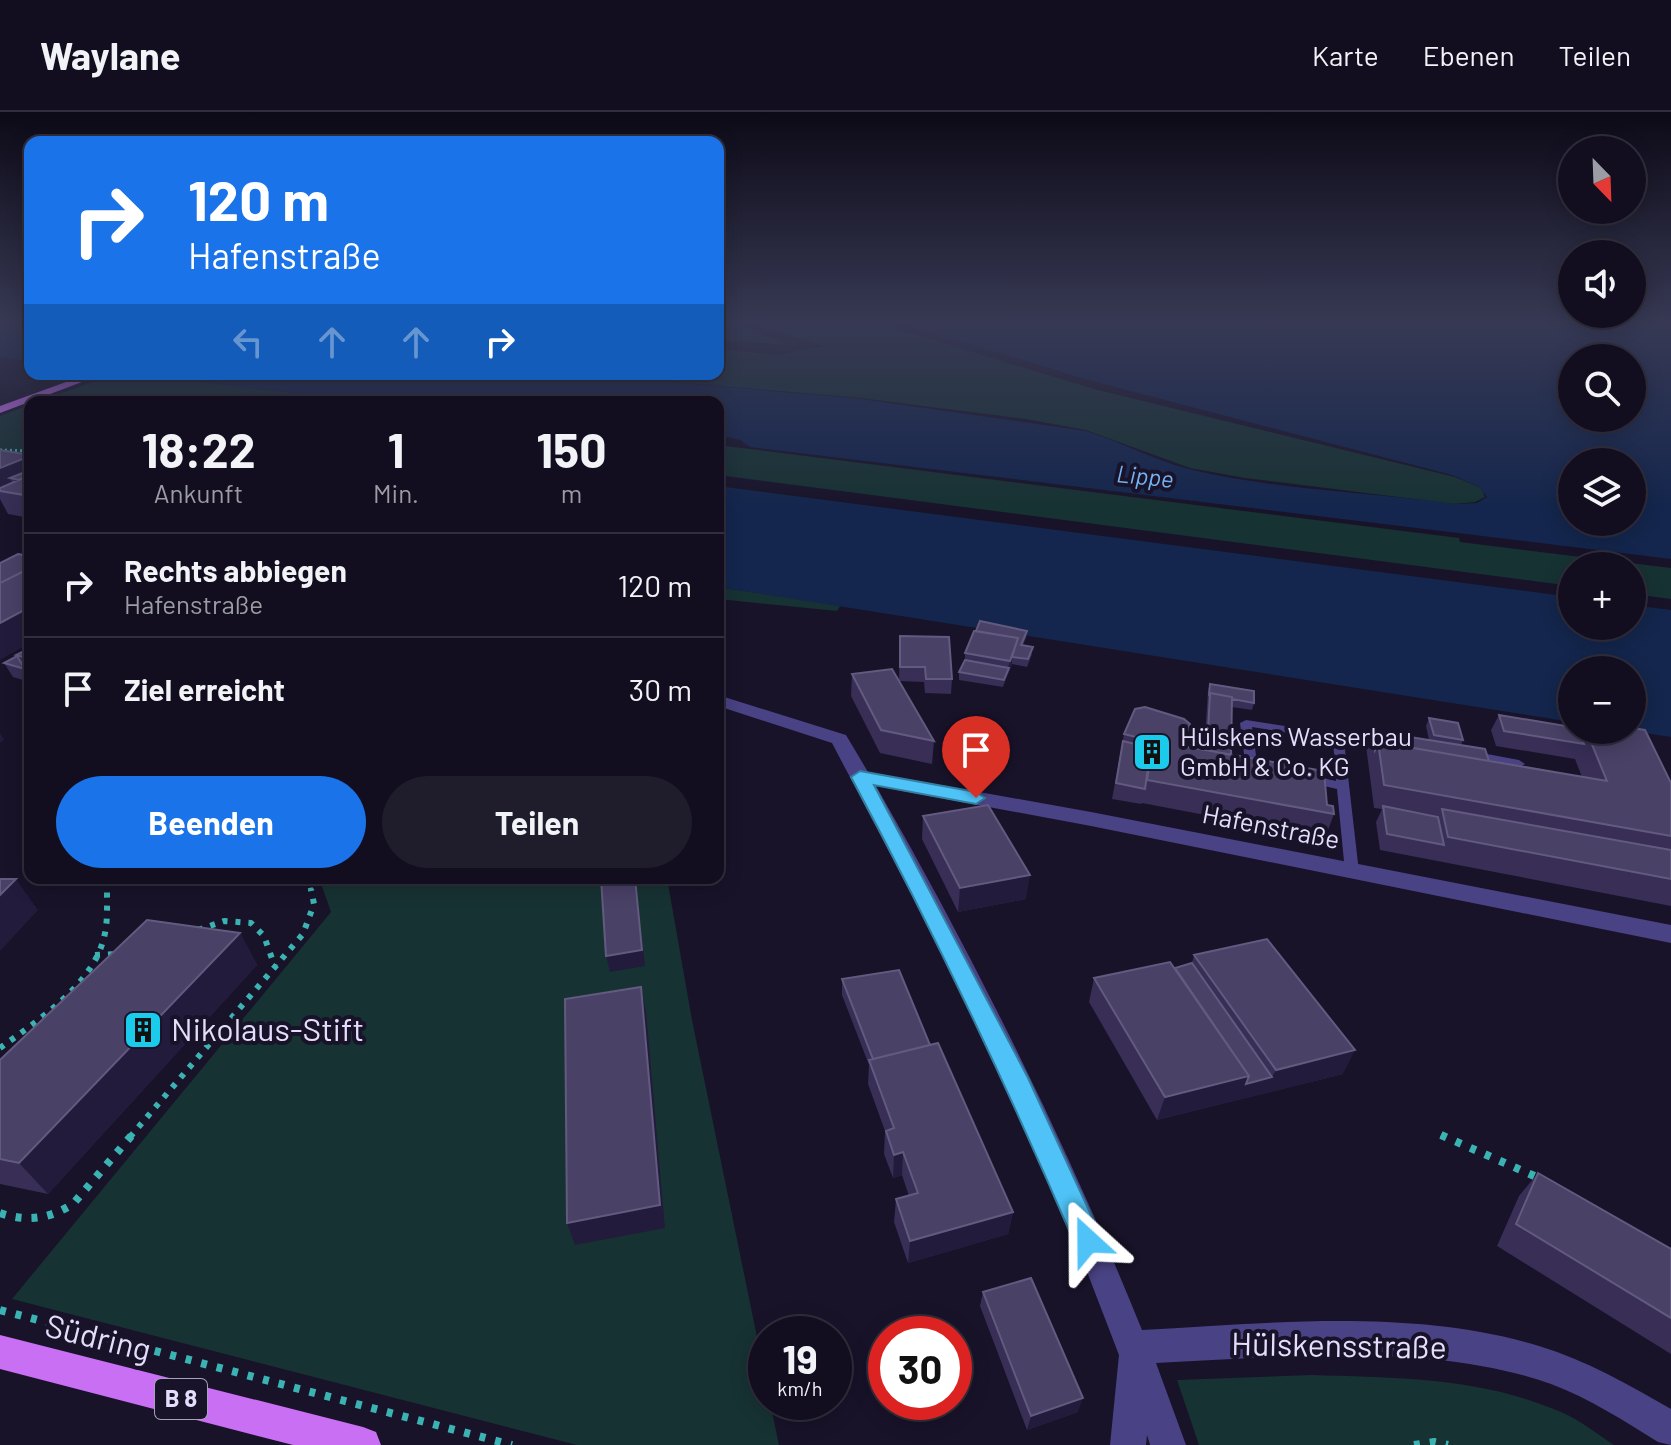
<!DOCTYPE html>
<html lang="de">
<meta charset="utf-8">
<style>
:root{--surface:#120e1f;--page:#1f1c2c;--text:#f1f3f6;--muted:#9c9ca4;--line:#312e3d;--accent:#1a73e8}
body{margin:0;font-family:Barlow,sans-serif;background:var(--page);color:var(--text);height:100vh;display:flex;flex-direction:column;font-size:30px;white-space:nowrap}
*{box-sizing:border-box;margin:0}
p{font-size:26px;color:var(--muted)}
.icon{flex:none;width:44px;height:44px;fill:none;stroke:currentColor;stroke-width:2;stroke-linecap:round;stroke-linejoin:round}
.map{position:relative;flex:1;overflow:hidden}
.sheet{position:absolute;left:24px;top:284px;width:700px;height:488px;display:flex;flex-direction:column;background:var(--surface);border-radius:16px;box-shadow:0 4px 20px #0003,0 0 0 2px var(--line)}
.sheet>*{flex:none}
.guide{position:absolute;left:24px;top:24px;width:700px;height:244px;border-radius:16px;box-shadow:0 4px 20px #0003,0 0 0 2px var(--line);background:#1a73e8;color:#fff;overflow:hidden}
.needle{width:52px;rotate:157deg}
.tools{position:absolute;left:1558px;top:24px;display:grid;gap:16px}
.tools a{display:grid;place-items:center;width:88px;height:88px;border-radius:50%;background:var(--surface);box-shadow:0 4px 20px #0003,0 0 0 2px var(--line);font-size:40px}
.speed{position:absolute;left:748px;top:1204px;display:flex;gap:16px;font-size:40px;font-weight:700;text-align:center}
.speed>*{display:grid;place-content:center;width:104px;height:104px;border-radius:50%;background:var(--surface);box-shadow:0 4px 20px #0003,0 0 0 2px var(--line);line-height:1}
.speed small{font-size:20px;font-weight:400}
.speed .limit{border:12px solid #d22;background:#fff;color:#111}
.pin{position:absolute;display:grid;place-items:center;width:68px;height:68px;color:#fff;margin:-82px -34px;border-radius:50% 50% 50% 0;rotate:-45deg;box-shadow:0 0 8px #0007}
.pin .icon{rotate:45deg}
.me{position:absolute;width:88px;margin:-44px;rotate:336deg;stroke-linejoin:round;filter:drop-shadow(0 0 6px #0008)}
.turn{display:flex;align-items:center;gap:28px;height:168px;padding:0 32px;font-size:36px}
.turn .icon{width:104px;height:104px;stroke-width:2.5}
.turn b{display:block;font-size:56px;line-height:68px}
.lanes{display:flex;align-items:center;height:76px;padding:0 32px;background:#0003;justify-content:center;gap:40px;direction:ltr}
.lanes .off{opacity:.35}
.eta{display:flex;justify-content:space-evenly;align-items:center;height:136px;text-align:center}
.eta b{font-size:48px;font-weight:700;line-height:56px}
.button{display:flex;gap:16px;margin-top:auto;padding:16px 32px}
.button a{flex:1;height:92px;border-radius:48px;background:var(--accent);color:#fff;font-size:32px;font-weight:700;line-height:92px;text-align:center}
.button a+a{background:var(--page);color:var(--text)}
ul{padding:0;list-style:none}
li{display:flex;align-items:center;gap:24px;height:104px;padding:0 32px;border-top:2px solid var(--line)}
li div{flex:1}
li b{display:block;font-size:30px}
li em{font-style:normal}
header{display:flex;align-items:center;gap:48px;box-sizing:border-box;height:112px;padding:0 40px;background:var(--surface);border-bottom:2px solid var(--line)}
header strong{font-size:38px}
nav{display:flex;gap:44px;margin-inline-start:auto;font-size:28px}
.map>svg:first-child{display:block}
.green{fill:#173233}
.water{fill:#14264d;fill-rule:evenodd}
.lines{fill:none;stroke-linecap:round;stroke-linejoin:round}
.path-far3{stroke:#3cb3b3;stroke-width:3;stroke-dasharray:2 3;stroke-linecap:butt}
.path-far2{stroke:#3cb3b3;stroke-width:5;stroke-dasharray:4 6;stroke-linecap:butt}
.path-far1{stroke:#3cb3b3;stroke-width:6;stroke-dasharray:5 8;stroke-linecap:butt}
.path{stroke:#3cb3b3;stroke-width:8;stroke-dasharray:6 10;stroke-linecap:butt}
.lane{fill:#494284;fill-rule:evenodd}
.street{fill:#494284;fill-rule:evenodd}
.primary{fill:#c96ff3;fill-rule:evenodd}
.wall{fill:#382e56}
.shaded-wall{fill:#231b3c}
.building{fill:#4a4167;stroke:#625a7f;stroke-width:2}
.route{fill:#4fc3f7;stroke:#337fa1;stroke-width:2}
.labels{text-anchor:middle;stroke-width:8;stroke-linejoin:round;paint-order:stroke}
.far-water-label{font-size:24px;font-style:italic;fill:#75b2f3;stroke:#181329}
.shield{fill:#181329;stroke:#a7a1bd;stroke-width:2}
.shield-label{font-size:24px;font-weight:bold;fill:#e4defc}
.poi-label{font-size:26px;fill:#e4defc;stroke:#181329;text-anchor:start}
.street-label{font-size:26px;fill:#e4defc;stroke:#181329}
.near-poi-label{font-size:32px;fill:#e4defc;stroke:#181329;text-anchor:start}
.near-street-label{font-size:32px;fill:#e4defc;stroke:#181329}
</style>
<header>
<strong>Waylane</strong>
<nav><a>Karte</a><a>Ebenen</a><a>Teilen</a></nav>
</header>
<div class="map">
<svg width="1671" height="1333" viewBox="0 0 1671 1333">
<rect width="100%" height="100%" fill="#181329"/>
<!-- green -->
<path class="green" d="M718 211H733L790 233 718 228Z
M749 211H877L1094 277 1455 365 1481 376 1485 385 1475 390 1454 392 1245 366 1190 356 1086 318 1026 307 861 286 583 262H718V237L777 243 824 234Z
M114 262H138L365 290H38Z
M30 293V360L0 341V304Z
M718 333 1459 426 1460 430 1671 456V487L1632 482V454H1572V474L718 363Z
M718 475 841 493 837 499 718 487Z
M319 766H667L692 908 766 1269V1290H770L779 1333H577L12 1187 331 800Z
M1312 1263C1399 1266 1480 1265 1561 1300 1580 1308 1597 1322 1614 1333H1199L1177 1268Z"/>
<!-- water -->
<path class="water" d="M0 211H30V249L0 245Z
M900 211H1646L1671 215V447L750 335 740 328 718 323V290H365L138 262H581L861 287 1086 319C1121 330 1153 348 1189 357 1275 378 1367 380 1455 392L1477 391 1487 385 1479 375 1452 363 1085 267ZM1572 246H1632V306H1572ZM1572 350H1632V410H1572Z
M718 374 1572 485V514H1632V493L1671 498V625L1625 618H1632V558H1572V610L718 475Z"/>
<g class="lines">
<!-- path-far3 -->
<path class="path-far3" d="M0 338 30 339"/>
<!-- path-far2 -->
<path class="path-far2" d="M308 766 311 779"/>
<!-- path-far1 -->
<path class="path-far1" d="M198 818 224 809 251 811 264 824 275 855
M95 843 116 842
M0 936C37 909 90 875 103 829 108 813 107 796 107 779
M1441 1023 1445 1025
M130 1025 303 822 314 792 311 777"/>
<!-- path -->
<path class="path" d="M1441 1023 1539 1066
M0 1101C27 1110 49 1107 73 1092L132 1023
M0 1198 512 1333
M1414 1333 1434 1330 1448 1333"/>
<!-- lane -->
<path class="lane" d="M1246 608 1338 622 1386 625 1388 627 1382 630 1344 629 1359 760 1357 763H1347L1345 760 1337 677 1306 670 1304 667 1310 663 1336 669 1333 628 1252 615 1258 657 1252 661 1246 657 1240 611Z
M1471 639 1519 648 1525 652 1519 656 1467 646 1465 643 1467 640Z"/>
<!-- street -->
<path class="street" d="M718 583 846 623 868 660 1091 700 1671 813V831L1091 714 876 674C976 849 1066 1030 1142 1218 1272 1211 1413 1196 1539 1234 1586 1248 1629 1273 1671 1297V1333L1658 1330C1624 1309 1589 1286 1551 1272 1434 1230 1278 1245 1156 1251L1186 1333H1150L1147 1323 1146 1333H1110L1119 1243 1084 1152 1047 1062 965 884 832 631 718 594Z"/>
<!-- primary -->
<path class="primary" d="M88 262H103L0 301V294Z
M0 1223 363 1315 376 1320 381 1333H293L0 1257Z"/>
</g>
<!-- wall -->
<path class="wall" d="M0 338 30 343V406L8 402 0 387Z
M1027 519 1026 526 1023 533 1032 542 1027 555 1012 552 1003 575 959 568V560L965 548V541Z
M900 524 952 567 951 582 925 581 924 570 899 569 934 629 932 652 880 641 851 584 852 562 899 569Z
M30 536V570L13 565 4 551Z
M1210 572 1254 591 1252 598 1232 595 1231 643 1327 693 1334 702 1325 726 1142 691 1141 692 1112 687 1124 622 1204 638 1208 579Z
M1499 603 1572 618H1632L1671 671V794L1380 738 1376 710 1382 697 1374 696 1366 634 1372 619 1429 628 1426 614 1429 606 1463 628 1461 633 1489 649 1582 665 1575 647 1496 634 1491 618Z
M923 704 1026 787 958 800 922 727Z
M240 821 257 853 48 1082 0 1072V948Z
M1194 843 1343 962 1157 1008 1089 890 1094 866 1175 856 1192 851Z
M842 867 930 933 1013 1100 1008 1122 908 1151 894 1110 896 1087 909 1084 902 1063 893 1066 884 1042 885 1019 868 972 869 953 842 883Z
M1538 1061 1671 1137V1242L1497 1134 1519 1084Z
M983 1180 1078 1300 1027 1318 980 1194Z"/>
<!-- shaded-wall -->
<path class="shaded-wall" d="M30 344V369L10 366 16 378 0 379V356Z
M724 482 726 502 718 512V489Z
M30 495V531L0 548V511Z
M1018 526 1014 545H1012V552L1003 575 1010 549Z
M0 621 4 628 0 631Z
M1030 763 1026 787 958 800 960 776Z
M635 766 645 854 610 860 606 844Z
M16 767 38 798 0 839V783Z
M240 821 257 853 48 1082 19 1051Z
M641 875 646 899 665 1116 575 1133 567 1111Z
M1355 938 1343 962 1157 1008 1165 985 1249 964 1272 965 1276 958Z
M903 1040 902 1063 893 1066 894 1043Z
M1013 1100 1008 1122 908 1151 910 1129Z
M1083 1286 1078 1300 1027 1318 1031 1304Z"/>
<!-- building -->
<path class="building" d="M0 338 30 343V344L0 356Z
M30 358V363L19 368 10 366Z
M30 363V384L0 379V376Z
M18 442 30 444V456L0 471V451Z
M30 456V495L0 511V471Z
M718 481 724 482 718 489Z
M980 509 1027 519 1021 533 1033 535 1028 547 1012 545 1018 526 976 519Z
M974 519 1018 526 1010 549 965 541Z
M900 524 949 525 952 567H926L925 555H900Z
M30 536V547L16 543Z
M17 544 25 557 4 551Z
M965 548 1009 556 1004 568 959 560Z
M892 557 934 629 881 618 852 562Z
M1210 572 1254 579V591L1232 587V585L1210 581V584L1209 583Z
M1210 581 1232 585 1231 643 1207 638Z
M1145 595 1184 607 1190 612 1182 634 1324 659 1327 693 1333 694 1334 702 1147 668 1153 629 1124 622 1135 597Z
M1499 603 1572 615V618H1578L1584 632 1504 619Z
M1429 606 1458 611 1463 628 1434 623Z
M1632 616 1645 618 1671 671V724L1384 673 1378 630 1607 669 1586 618H1632Z
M1372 619 1485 637 1489 649 1378 630 1375 638Z
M1123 629 1151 636 1145 677 1116 671Z
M988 693 1030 763 960 776 923 704Z
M1383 694 1438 705 1444 733 1387 722Z
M1442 697 1671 738V767L1448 725Z
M601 766H635L642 838 606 844Z
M0 767H16L0 783Z
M147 808 240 821 19 1051 0 1047V948Z
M1267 827 1355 938 1276 958 1194 843Z
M1170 850 1249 964 1165 985 1094 866Z
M1192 851 1272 965 1246 972 1249 964 1175 856Z
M899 858 930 933 873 947 842 867Z
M641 875 660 1093 567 1111 565 887Z
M938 931 1013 1100 910 1129 896 1087 918 1081 903 1040 894 1043 886 1019 894 1016 869 948Z
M1538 1061 1671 1137V1206L1516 1112Z
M1031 1166 1083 1286 1031 1304 983 1180Z"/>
<!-- sky -->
<linearGradient id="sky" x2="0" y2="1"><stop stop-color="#0d0a17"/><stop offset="0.53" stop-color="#373954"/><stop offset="1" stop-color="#373954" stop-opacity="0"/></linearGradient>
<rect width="1671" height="397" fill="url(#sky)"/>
<!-- route -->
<path class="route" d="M860 659 976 680 985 686 976 692 874 673 1028 966 1103 1129 1098 1139 1088 1143 1078 1139C1009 978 934 820 851 665Z"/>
<!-- icons -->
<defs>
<g id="building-square" transform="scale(2)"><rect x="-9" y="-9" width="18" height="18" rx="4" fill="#1bcbec" stroke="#181329"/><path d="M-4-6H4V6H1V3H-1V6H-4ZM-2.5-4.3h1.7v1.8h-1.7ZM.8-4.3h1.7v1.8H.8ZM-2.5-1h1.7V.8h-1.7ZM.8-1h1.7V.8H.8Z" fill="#111"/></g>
</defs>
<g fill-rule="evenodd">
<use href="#building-square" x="1152" y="640"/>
<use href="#building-square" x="143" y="918"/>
</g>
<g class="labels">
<!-- far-water labels -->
<g class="far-water-label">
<text transform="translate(1145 365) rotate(6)" y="8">Lippe</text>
</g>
<!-- shield labels -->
<rect class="shield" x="155" y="1267" width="52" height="40" rx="6"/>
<g class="shield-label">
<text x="181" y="1295">B 8</text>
</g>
<!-- poi labels -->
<g class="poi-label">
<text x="1180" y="634">Hülskens Wasserbau<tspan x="1180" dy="30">GmbH &amp; Co. KG</tspan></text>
</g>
<!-- street labels -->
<g class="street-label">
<text transform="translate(1271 715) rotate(11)" y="9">Hafenstraße</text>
</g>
<!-- near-poi labels -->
<g class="near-poi-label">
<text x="171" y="929">Nikolaus-Stift</text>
</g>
<!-- near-street labels -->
<g class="near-street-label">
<text transform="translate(98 1226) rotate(14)" y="11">Südring</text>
<text transform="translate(1339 1234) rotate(1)" y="11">Hülskensstraße</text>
</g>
</g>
</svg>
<div class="tools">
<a><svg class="needle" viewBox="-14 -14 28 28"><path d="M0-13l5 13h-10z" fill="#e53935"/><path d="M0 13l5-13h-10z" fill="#9c9ca4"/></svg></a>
<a><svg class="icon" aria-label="sound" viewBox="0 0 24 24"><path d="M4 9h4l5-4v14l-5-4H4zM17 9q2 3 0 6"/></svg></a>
<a><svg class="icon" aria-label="search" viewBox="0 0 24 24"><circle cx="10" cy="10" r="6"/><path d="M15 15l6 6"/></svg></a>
<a><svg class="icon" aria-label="layers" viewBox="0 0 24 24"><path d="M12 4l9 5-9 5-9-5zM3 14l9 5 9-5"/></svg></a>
<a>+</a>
<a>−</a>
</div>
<div class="speed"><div>19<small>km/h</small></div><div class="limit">30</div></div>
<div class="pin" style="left:976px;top:686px;background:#d93025"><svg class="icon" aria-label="arrive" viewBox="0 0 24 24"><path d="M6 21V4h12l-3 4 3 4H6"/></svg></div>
<svg class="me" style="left:1088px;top:1129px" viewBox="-20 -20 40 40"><path d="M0-17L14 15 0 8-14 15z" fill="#4fc3f7" stroke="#fff" stroke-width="4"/></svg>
<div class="guide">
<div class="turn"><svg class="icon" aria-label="right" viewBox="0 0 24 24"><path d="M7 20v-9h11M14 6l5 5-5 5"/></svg><div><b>120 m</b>Hafenstraße</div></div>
<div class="lanes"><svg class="icon off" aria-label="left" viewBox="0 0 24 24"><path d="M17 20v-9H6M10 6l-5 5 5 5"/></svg><svg class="icon off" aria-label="ahead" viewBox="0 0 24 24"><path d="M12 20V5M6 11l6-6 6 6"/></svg><svg class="icon off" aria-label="ahead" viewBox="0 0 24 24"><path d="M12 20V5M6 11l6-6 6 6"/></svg><svg class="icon" aria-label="right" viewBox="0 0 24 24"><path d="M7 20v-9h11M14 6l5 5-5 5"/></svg></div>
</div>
<section class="sheet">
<div class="eta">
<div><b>18:22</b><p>Ankunft</p></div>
<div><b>1</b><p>Min.</p></div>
<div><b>150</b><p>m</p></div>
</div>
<ul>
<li><svg class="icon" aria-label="right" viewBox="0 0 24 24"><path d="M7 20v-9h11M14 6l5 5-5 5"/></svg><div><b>Rechts abbiegen</b><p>Hafenstraße</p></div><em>120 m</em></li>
<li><svg class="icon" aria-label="arrive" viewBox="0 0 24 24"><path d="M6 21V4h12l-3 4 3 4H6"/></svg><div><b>Ziel erreicht</b></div><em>30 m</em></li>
</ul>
<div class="button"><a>Beenden</a><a>Teilen</a></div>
</section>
</div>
